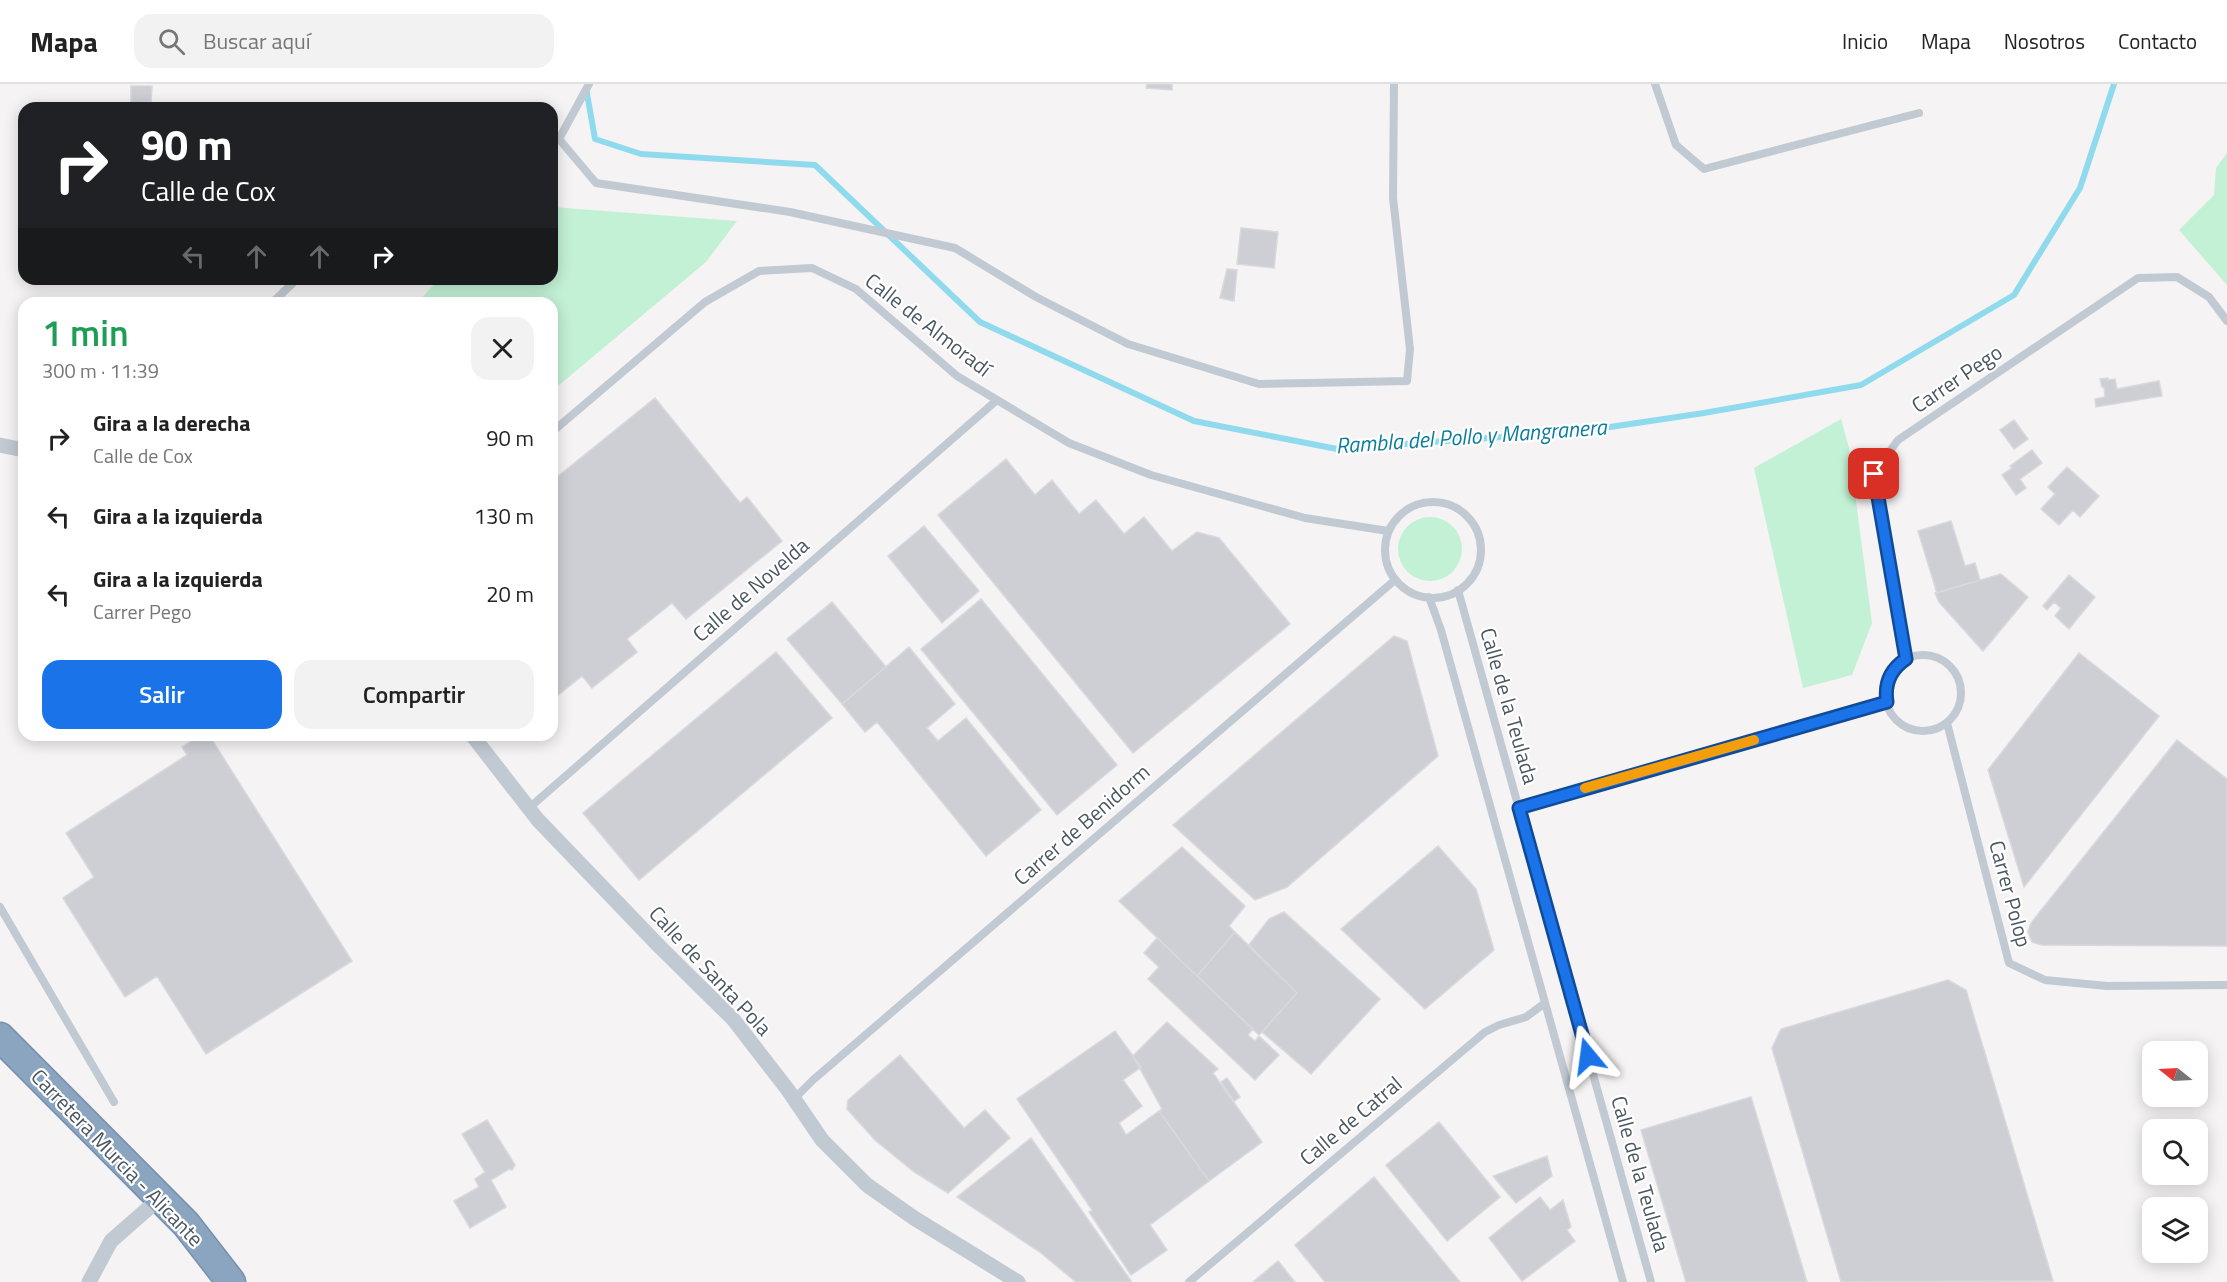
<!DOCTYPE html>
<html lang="es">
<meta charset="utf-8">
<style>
:root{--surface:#fff;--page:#f2f2f2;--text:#222;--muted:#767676;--line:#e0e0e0;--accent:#1a73e8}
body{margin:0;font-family:"Titillium Web",sans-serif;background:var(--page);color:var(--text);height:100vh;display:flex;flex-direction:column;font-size:22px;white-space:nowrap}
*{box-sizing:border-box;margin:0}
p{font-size:20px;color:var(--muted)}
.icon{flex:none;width:33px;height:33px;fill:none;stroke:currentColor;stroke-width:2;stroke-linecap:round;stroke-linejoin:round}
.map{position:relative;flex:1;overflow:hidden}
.sheet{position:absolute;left:18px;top:213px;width:540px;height:444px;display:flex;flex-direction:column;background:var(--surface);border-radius:18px;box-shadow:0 3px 15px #0003}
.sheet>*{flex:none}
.banner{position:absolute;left:18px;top:18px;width:540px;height:183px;border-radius:18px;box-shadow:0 3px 15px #0003;background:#202124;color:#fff;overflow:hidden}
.needle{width:39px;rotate:288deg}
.buttons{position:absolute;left:2142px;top:957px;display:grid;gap:12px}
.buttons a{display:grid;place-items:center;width:66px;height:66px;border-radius:12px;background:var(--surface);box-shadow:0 3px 15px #0003;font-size:30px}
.pin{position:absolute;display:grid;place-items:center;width:51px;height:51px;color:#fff;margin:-26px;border-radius:12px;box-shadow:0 3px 9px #0006}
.me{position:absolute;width:66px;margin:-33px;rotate:344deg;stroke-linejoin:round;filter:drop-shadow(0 0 4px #0008)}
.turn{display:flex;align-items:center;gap:21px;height:126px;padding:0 24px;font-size:27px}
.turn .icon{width:78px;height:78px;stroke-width:2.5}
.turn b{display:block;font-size:42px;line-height:51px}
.lanes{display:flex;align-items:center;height:57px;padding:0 24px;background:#0003;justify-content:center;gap:30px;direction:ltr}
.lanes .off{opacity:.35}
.round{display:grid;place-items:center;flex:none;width:63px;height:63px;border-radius:18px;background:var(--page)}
.head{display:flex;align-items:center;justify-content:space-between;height:102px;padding:0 24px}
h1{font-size:36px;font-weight:600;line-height:45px;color:#1e9e55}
.primary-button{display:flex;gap:12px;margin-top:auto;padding:12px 24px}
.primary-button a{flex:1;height:69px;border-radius:18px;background:var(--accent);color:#fff;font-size:24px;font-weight:600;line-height:69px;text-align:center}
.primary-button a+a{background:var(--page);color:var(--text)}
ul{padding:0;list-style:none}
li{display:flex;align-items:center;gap:18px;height:78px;padding:0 24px}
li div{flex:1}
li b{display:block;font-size:22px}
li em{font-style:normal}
header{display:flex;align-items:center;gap:36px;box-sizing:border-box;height:84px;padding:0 30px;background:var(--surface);border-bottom:2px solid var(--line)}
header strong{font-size:28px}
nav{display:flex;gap:33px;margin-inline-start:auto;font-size:21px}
.search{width:420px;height:54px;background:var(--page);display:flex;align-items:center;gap:15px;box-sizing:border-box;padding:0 21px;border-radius:18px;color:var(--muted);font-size:22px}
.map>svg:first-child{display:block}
.green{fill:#c3f1d5}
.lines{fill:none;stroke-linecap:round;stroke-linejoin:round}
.stream{stroke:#90daee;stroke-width:6}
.building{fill:#cdcfd5;stroke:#d7d9de;stroke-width:1.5}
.highway-casing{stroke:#7690ad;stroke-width:31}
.lane{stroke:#c1cad2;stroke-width:8}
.street{stroke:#c1cad2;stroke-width:15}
.highway{stroke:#8ba5c1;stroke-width:28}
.route-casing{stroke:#114b97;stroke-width:15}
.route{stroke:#1a73e8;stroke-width:10}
.slow{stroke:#f59e0b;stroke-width:10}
.labels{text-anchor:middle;stroke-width:4.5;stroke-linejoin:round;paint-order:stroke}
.street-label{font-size:21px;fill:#4a5661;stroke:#fff}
.water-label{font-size:22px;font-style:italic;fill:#0c7c9b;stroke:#fff}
</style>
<header>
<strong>Mapa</strong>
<div class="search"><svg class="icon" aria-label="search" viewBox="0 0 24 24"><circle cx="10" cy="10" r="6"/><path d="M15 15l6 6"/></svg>Buscar aquí</div>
<nav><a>Inicio</a><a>Mapa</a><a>Nosotros</a><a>Contacto</a></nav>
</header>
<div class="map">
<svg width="2227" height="1198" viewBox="0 0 2227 1198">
<rect width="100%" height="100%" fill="#f5f3f3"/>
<!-- green -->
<path class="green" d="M2227 69V201L2179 146 2214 111 2216 84Z
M552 123 737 137 706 178 552 307V219H417L439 195H552Z
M1841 335 1849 364 1872 539 1852 591 1803 604 1754 384Z
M1398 465a32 32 0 1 1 64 0a32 32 0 1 1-64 0Z"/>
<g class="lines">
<!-- stream -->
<path class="stream" d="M586 4 595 55 641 70 815 81 980 238 1194 337 1337 365 1583 347 1704 329 1861 301 2014 211 2080 104 2114 0"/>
</g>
<!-- building -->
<path class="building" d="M1147 0H1172V6L1146 4Z
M131 2H152L151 18H142V24H131Z
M1241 144 1278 148 1274 184 1237 180Z
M1227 185 1237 186 1234 217 1220 214Z
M2108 294V296L2115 295 2117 305 2159 297 2162 312 2096 323 2095 315 2105 313 2104 303H2102L2100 295Z
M655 314 740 419 747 413 782 457 686 535 672 519 627 555 637 568 592 604 582 592 552 616V397Z
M2014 336 2028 355 2014 365 2000 346Z
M2032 366 2042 379 2020 395 2026 404 2016 411 2002 391 2012 384 2010 382Z
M1006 375 1035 411 1052 396 1079 430 1096 416 1124 450 1144 433 1172 467 1197 448 1219 454 1290 540 1133 669 938 431Z
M2067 383 2099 412 2080 433 2073 426 2059 441 2041 425 2055 410 2048 403Z
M1951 437 1965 482 1975 479 1980 496 1937 509 1918 447Z
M924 442 979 507 942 539 888 472Z
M2001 490 2028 513 1983 567 1939 518 1935 509Z
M2069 491 2095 513 2069 545 2055 532 2061 524 2054 518 2047 526 2043 522Z
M981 515 1117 681 1057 731 921 565Z
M832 518 886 583 842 620 787 555Z
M1394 552 1407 557 1438 672 1287 803 1255 816 1173 741Z
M909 563 955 620 927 644 938 657 966 634 1041 726 986 772 877 638 865 648 842 620Z
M776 568 832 634 639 796 583 729Z
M2079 569 2159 632 2024 803 1988 686Z
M201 651H209L352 877 206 970 157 892 125 913 63 814 94 793 66 749 187 671 182 663Z
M2177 656 2227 695V862L2042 861 2032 858 2028 848 2031 839Z
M1438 762 1476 805 1494 866 1425 925 1341 845Z
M1182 763 1245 822 1229 842 1235 848 1197 892 1119 817Z
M1284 828 1380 915 1311 990 1262 948 1297 909 1249 861 1269 835Z
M1235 848 1297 909 1259 951 1197 892Z
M1157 854 1253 945 1248 951 1255 957 1259 952 1279 971 1255 996 1148 895 1159 883 1144 869Z
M1948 896 1966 906 2053 1197 1841 1198 1772 964 1781 945Z
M1167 938 1218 985 1213 989 1262 1058 1209 1097 1159 1027 1162 1025 1133 972Z
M1115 947 1141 983 1123 996 1142 1022 1119 1039 1126 1051 1159 1027 1209 1097 1150 1141 1167 1166 1131 1191 1089 1128 1092 1126 1017 1015Z
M900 971 964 1044 985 1026 1010 1054 948 1109 914 1088 875 1056 847 1025 848 1016Z
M1227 994 1240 1013 1234 1017 1221 998Z
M1751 1013 1807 1198H1686L1641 1046Z
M487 1036 515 1081 512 1086 509 1085 491 1096 506 1123 470 1144 454 1117 479 1103 475 1095 485 1088 462 1050Z
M1439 1038 1500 1113 1447 1157 1386 1081Z
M1031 1054 1131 1197 1130 1198H1076L1041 1169 957 1113Z
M1547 1072 1552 1092 1516 1119 1493 1092Z
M1374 1093 1460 1198H1325L1295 1161Z
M1540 1113 1550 1126 1563 1116 1571 1143 1567 1146 1575 1157 1522 1197 1489 1154Z
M1278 1177 1295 1198H1253Z"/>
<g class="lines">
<!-- highway casing -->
<g class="highway-casing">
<path id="highway" d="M0 953 186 1140 231 1198"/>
</g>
<!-- lane -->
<path class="lane" d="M589 0 559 55 596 99 790 128 955 164 1036 213 1128 260 1259 300 1407 297 1410 265 1393 114 1394 0
M1655 0 1676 61 1704 85 1919 29
M272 219 297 195
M552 348 705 218 759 187 812 184 856 205 957 292 1069 359 1151 391 1305 434 1388 447
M1385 466a48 48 0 1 1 96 0a48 48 0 1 1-96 0Z
M1458 506 1651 1198
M1429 513 1441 546 1623 1198
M1885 609a38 38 0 1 1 76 0a38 38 0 1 1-76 0Z
M1906 575 1873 390 1898 356 2138 194 2177 193 2209 213 2227 237
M1947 639 2009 879 2045 896 2107 902 2227 901
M529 724 997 316
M1519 724 1887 618
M0 823 114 1018
M794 1015 813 996 1395 496
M1189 1198 1485 948 1499 941 1526 933 1545 919"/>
<!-- street -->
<path class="street" d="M0 361 24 366
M472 651 538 736 660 863 733 935 788 1006 822 1056 867 1101 914 1134 1018 1198
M89 1198 111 1157 160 1114"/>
<!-- highway -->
<use href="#highway" class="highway"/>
</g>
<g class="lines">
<!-- route casing -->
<g class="route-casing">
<path id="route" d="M1588 972 1519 724 1887 618C1884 599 1891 585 1906 575L1874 390"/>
</g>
<!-- route -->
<use href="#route" class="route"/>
<!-- slow -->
<path class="slow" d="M1585 704 1754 656"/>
</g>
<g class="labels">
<!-- street labels -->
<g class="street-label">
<text transform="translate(928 241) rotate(38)" y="7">Calle de Almoradí</text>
<text transform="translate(1957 295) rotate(-34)" y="7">Carrer Pego</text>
<text transform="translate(751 506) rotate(-41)" y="7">Calle de Novelda</text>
<text transform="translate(1509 622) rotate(74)" y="7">Calle de la Teulada</text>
<text transform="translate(1082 741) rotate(-41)" y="7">Carrer de Benidorm</text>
<text transform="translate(2010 810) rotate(75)" y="7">Carrer Polop</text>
<text transform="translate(710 887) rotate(47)" y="7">Calle de Santa Pola</text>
<text transform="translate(1351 1037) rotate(-40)" y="7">Calle de Catral</text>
<text transform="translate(117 1074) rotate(46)" y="7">Carretera Murcia - Alicante</text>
<text transform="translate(1640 1090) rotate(74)" y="7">Calle de la Teulada</text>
</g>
<!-- water labels -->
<g class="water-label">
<text transform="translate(1471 352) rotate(-4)" y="8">Rambla del Pollo y Mangranera</text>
</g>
</g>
</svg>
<div class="buttons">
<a><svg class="needle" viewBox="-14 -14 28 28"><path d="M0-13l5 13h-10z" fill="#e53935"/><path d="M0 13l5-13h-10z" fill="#767676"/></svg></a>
<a><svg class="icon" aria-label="search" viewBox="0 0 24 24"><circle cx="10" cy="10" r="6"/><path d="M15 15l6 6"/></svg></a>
<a><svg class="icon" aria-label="layers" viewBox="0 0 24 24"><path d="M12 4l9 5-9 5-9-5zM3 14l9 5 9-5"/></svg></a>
</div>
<div class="pin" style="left:1874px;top:390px;background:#d93025"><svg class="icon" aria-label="arrive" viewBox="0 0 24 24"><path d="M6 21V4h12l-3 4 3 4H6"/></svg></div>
<svg class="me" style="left:1588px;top:972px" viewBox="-20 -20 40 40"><path d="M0-17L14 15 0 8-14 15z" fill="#1a73e8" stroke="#fff" stroke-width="4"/></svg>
<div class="banner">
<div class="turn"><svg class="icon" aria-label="right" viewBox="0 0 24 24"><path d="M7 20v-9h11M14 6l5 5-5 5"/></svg><div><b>90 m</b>Calle de Cox</div></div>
<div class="lanes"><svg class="icon off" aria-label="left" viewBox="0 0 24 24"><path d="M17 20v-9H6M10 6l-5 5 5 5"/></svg><svg class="icon off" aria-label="ahead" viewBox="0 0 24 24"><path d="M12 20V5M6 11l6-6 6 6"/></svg><svg class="icon off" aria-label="ahead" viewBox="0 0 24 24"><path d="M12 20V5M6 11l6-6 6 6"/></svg><svg class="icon" aria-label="right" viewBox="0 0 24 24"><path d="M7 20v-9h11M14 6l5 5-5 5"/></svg></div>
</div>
<section class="sheet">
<div class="head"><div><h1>1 min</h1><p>300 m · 11:39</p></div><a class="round"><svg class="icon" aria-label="close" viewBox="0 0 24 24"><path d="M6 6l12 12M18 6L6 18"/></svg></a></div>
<ul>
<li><svg class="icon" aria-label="right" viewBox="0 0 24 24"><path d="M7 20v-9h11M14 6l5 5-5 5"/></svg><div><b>Gira a la derecha</b><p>Calle de Cox</p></div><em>90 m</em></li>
<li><svg class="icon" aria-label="left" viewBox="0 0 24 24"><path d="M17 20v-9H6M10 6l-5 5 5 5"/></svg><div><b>Gira a la izquierda</b></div><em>130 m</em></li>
<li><svg class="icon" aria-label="left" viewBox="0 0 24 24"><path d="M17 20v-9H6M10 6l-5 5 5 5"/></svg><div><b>Gira a la izquierda</b><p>Carrer Pego</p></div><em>20 m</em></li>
</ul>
<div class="primary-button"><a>Salir</a><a>Compartir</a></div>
</section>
</div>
